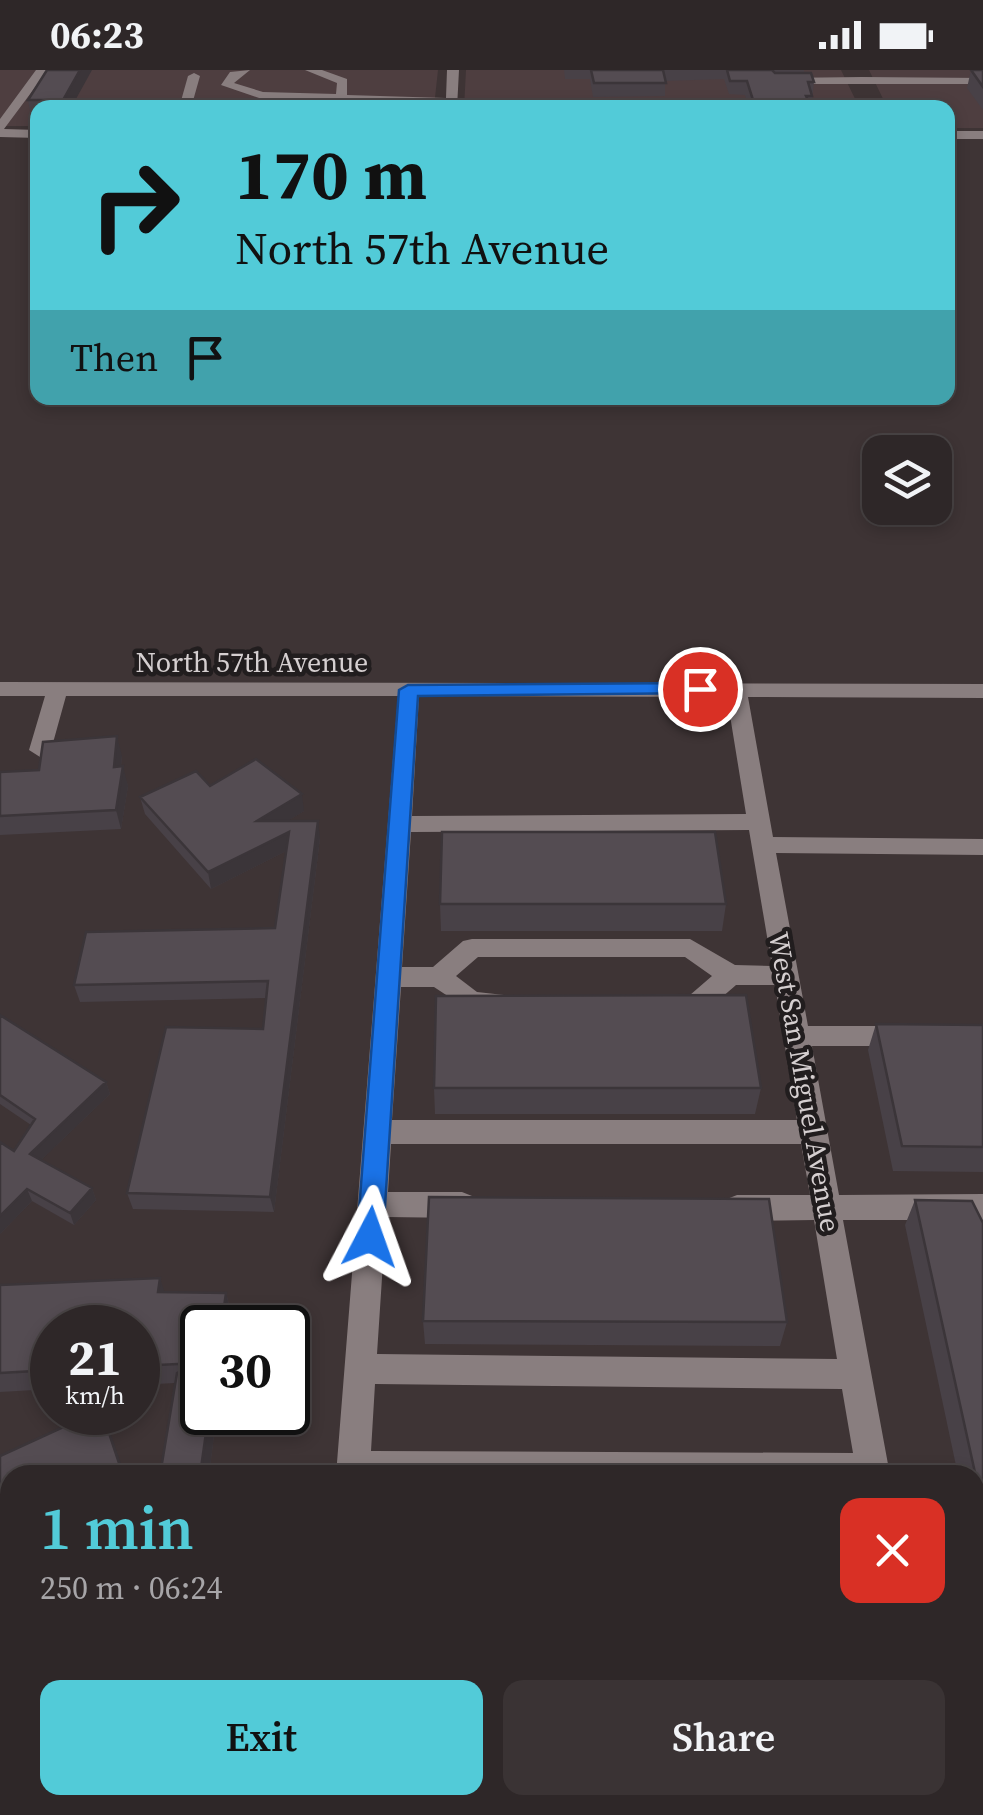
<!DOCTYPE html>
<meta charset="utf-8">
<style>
:root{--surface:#2e2728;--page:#3a3334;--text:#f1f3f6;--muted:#a7a5a8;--line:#494445;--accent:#52cbd8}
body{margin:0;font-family:"Source Serif 4",serif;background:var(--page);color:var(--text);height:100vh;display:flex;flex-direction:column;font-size:38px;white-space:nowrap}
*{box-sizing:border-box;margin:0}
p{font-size:32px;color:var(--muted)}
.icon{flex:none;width:55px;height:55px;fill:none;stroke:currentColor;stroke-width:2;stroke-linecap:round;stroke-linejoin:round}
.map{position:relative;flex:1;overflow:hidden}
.panel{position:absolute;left:0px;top:1395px;width:985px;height:350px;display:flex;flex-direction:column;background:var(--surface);border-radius:30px 30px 0 0;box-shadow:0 5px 15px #0003,0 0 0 2px var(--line)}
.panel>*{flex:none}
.hud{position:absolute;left:30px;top:30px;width:925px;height:305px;border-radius:20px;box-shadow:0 5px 15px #0003,0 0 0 2px var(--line);background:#52cbd8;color:#111;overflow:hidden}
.tools{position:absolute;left:862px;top:365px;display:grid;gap:20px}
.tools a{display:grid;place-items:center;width:90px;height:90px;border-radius:20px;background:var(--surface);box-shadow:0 5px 15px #0003,0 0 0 2px var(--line);font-size:50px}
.speed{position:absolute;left:30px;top:1235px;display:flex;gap:20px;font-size:50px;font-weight:700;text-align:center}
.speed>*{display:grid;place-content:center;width:130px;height:130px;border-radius:50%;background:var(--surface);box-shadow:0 5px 15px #0003,0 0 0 2px var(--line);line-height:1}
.speed small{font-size:25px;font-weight:400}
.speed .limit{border:5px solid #111;border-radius:15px;background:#fff;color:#111}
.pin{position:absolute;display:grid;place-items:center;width:85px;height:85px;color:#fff;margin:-42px;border:5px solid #fff;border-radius:50%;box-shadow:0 2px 10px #0007}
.me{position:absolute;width:110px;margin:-55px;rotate:4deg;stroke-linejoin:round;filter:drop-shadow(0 0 8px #0008)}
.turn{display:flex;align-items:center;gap:35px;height:210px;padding:0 40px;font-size:45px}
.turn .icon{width:130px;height:130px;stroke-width:2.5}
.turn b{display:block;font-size:70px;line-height:85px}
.then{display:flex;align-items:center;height:95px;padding:0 40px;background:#0003;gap:20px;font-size:38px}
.round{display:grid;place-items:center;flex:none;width:105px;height:105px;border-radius:20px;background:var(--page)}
.headline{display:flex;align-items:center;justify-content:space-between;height:170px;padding:0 40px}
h1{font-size:60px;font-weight:600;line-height:75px;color:var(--accent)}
.action{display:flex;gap:20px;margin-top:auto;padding:20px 40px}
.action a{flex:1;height:115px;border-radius:20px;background:var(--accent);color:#111;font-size:40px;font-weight:600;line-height:115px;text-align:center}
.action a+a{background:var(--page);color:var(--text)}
.status{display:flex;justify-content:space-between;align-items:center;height:70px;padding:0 50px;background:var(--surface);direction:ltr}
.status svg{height:28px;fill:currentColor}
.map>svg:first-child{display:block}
.built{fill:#4e3e40}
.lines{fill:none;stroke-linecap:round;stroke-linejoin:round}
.minor{fill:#897e7f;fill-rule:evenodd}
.wall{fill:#484147}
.shaded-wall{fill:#3b3539}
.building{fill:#544c52;stroke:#3b3539;stroke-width:2.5}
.route{fill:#1a73e8;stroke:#114b97;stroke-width:2.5}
.labels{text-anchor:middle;stroke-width:9;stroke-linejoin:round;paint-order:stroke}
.street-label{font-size:28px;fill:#d5cfd0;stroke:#211d1e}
</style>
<div class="status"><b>06:23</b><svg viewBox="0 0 49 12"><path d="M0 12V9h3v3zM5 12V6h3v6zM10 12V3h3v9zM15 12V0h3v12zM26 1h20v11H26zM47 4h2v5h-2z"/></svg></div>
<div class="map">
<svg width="983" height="1745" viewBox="0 0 983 1745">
<rect width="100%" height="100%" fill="#3e3435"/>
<!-- built -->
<path class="built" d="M0 0H438L434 37 38 38 37 56H0Z
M466 0H841L859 37 464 38Z
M869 0H983V58H948V38L887 37Z"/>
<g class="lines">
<!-- minor -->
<path class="minor" d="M36 0H48L4 59 38 60V68L0 67V49Z
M250 0 234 13 263 22 336 24 337 13 305 0H322L347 9V25L446 28 447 0H459L457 38 262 29 221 15 230 2Z
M194 3 200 6 191 38H179L188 6Z
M862 7 983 8V14H782L776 11 782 8Z
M724 32 728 33 730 38H718Z
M818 33H875L881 37H812Z
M948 61H983V69H948Z
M0 612 983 614V628L748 627 773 767 983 769V785L776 783 808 956H903L912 959 916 966 912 973 903 976H812L839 1125 983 1124V1150H843L890 1405H336L398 626H66L51 680 40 687 29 680 45 626H0ZM419 626 727 627 746 744 412 746ZM749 760 772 896 735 895 690 869H472L463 871 433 897H402L411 762ZM478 887H685L712 906 690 925 666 927 662 934 666 941C698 951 713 935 736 915H775L797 1050H392L401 917H434L472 942 504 939 508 932 504 925 477 922 456 906ZM391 1074H801L810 1125H737L727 1129 722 1138 727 1147 737 1151 814 1150 837 1289 377 1284 386 1147 462 1148 472 1144 477 1135 472 1126 462 1122H388ZM375 1314 842 1319 853 1383 371 1381Z
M311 1735H349L348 1745H310Z
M466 1735H504V1745H466Z
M911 1735H949L951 1745H913Z"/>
</g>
<!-- wall -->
<path class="wall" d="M47 0 71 38H38V46H31L28 30Z
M564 0H804V3L814 12 811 38H749L745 25 729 24 724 9 665 11V26L593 27 590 9H565Z
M971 0H983V40L967 18Z
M122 686 121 696 128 716 121 759 0 765V702L39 700Z
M210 716 304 741 287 751 320 768 274 1142 133 1139 127 1123 263 959 266 928 80 932 74 915 275 858 286 781 211 819 145 744 140 727Z
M440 834H726L722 861H441Z
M0 945 106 1012 110 1024 41 1090 92 1118 96 1130 74 1155 32 1131 0 1164 14 1081 31 1055 0 1034Z
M876 954 983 955V1102L893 1101 868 980Z
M434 1018H761L755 1044H435Z
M915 1130 983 1153V1523L975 1485V1405H958L905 1155Z
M0 1215 165 1222 226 1223 231 1242 202 1342H217L209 1405H160L175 1313 138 1315V1258H52V1319L0 1322Z
M423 1251 787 1252 780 1276 425 1274Z"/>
<!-- shaded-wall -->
<path class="shaded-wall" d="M80 0H92L71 38H64L63 30Z
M117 666 122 686 119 716 114 697Z
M123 696 128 716 121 759 116 740Z
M302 724 304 741 260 768 257 751Z
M318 751 320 768 274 1142 270 1127Z
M289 762 292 778 211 819 208 802Z
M106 1012 110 1024 35 1096 30 1084Z
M92 1118 96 1130 74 1155 70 1143Z
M27 1119 32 1131 0 1164V1146Z
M160 1208 166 1227 158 1222Z
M226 1223 231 1242 229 1258H221Z
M102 1342 108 1356 125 1405H123Z
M209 1342H217L209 1405H200Z
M10 1566V1584L0 1589V1571Z
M0 1633 10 1671V1676L0 1681Z
M31 1735H42L45 1745H34Z"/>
<!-- building -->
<path class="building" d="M47 0H80L63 30H28Z
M591 0H663L666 13H594Z
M727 0H772L775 3H811L814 12H808L812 26H806L808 30H753L747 11H730Z
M971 0H983V17Z
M117 666 114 697 123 696 116 740 0 746V702L39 700 43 672Z
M256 689 302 724 257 751H318L270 1127 127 1123 166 957 263 959 268 911 74 915 86 862 275 858 289 762 208 802 140 727 196 701 210 716Z
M442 762H715L726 834H440Z
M746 925 761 1018H434L436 926Z
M0 945 106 1012 30 1084 92 1118 70 1143 27 1119 0 1146V1072L14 1081 35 1049 0 1025Z
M876 954 983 955V1077L902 1076Z
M429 1127 769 1129 787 1252 423 1251Z
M915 1130 972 1131 983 1153V1439Z
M160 1208 158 1222 226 1223 221 1258H202V1342H209L200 1405H160L177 1303 198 1293 138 1296V1258H52V1300L0 1303V1215Z
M96 1342H102L123 1405H10V1566L0 1571V1386Z
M416 1400H811L812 1405H415Z
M10 1714V1735H31L34 1745H0V1719Z
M113 1735H158L156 1745H112Z
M512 1735H834L835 1745H512Z"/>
<!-- route -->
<path class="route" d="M700 613 709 619 707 623 418 626 383 1167 380 1175 370 1179 360 1175 357 1167 399 620 408 615Z"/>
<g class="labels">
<!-- street labels -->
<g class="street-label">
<text x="252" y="602">North 57th Avenue</text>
<text transform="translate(805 1012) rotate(80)" y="10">West San Miguel Avenue</text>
</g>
</g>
</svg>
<div class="tools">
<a><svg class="icon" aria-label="layers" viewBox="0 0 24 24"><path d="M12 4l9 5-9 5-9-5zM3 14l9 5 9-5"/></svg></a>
</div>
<div class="speed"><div>21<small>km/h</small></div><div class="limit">30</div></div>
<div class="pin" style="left:700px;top:619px;background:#d93025"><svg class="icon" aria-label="arrive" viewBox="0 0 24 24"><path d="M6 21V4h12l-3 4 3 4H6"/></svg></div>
<svg class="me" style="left:370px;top:1167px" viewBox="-20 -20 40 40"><path d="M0-17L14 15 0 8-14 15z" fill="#1a73e8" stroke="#fff" stroke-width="4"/></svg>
<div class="hud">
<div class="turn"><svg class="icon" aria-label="right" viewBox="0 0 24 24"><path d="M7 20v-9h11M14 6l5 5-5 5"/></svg><div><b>170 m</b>North 57th Avenue</div></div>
<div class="then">Then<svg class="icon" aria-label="arrive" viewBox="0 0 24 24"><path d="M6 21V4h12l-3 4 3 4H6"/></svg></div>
</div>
<section class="panel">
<div class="headline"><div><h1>1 min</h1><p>250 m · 06:24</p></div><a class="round" style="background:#d93025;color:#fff"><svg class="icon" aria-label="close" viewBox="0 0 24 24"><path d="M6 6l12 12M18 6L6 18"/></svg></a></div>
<div class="action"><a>Exit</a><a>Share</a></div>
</section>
</div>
